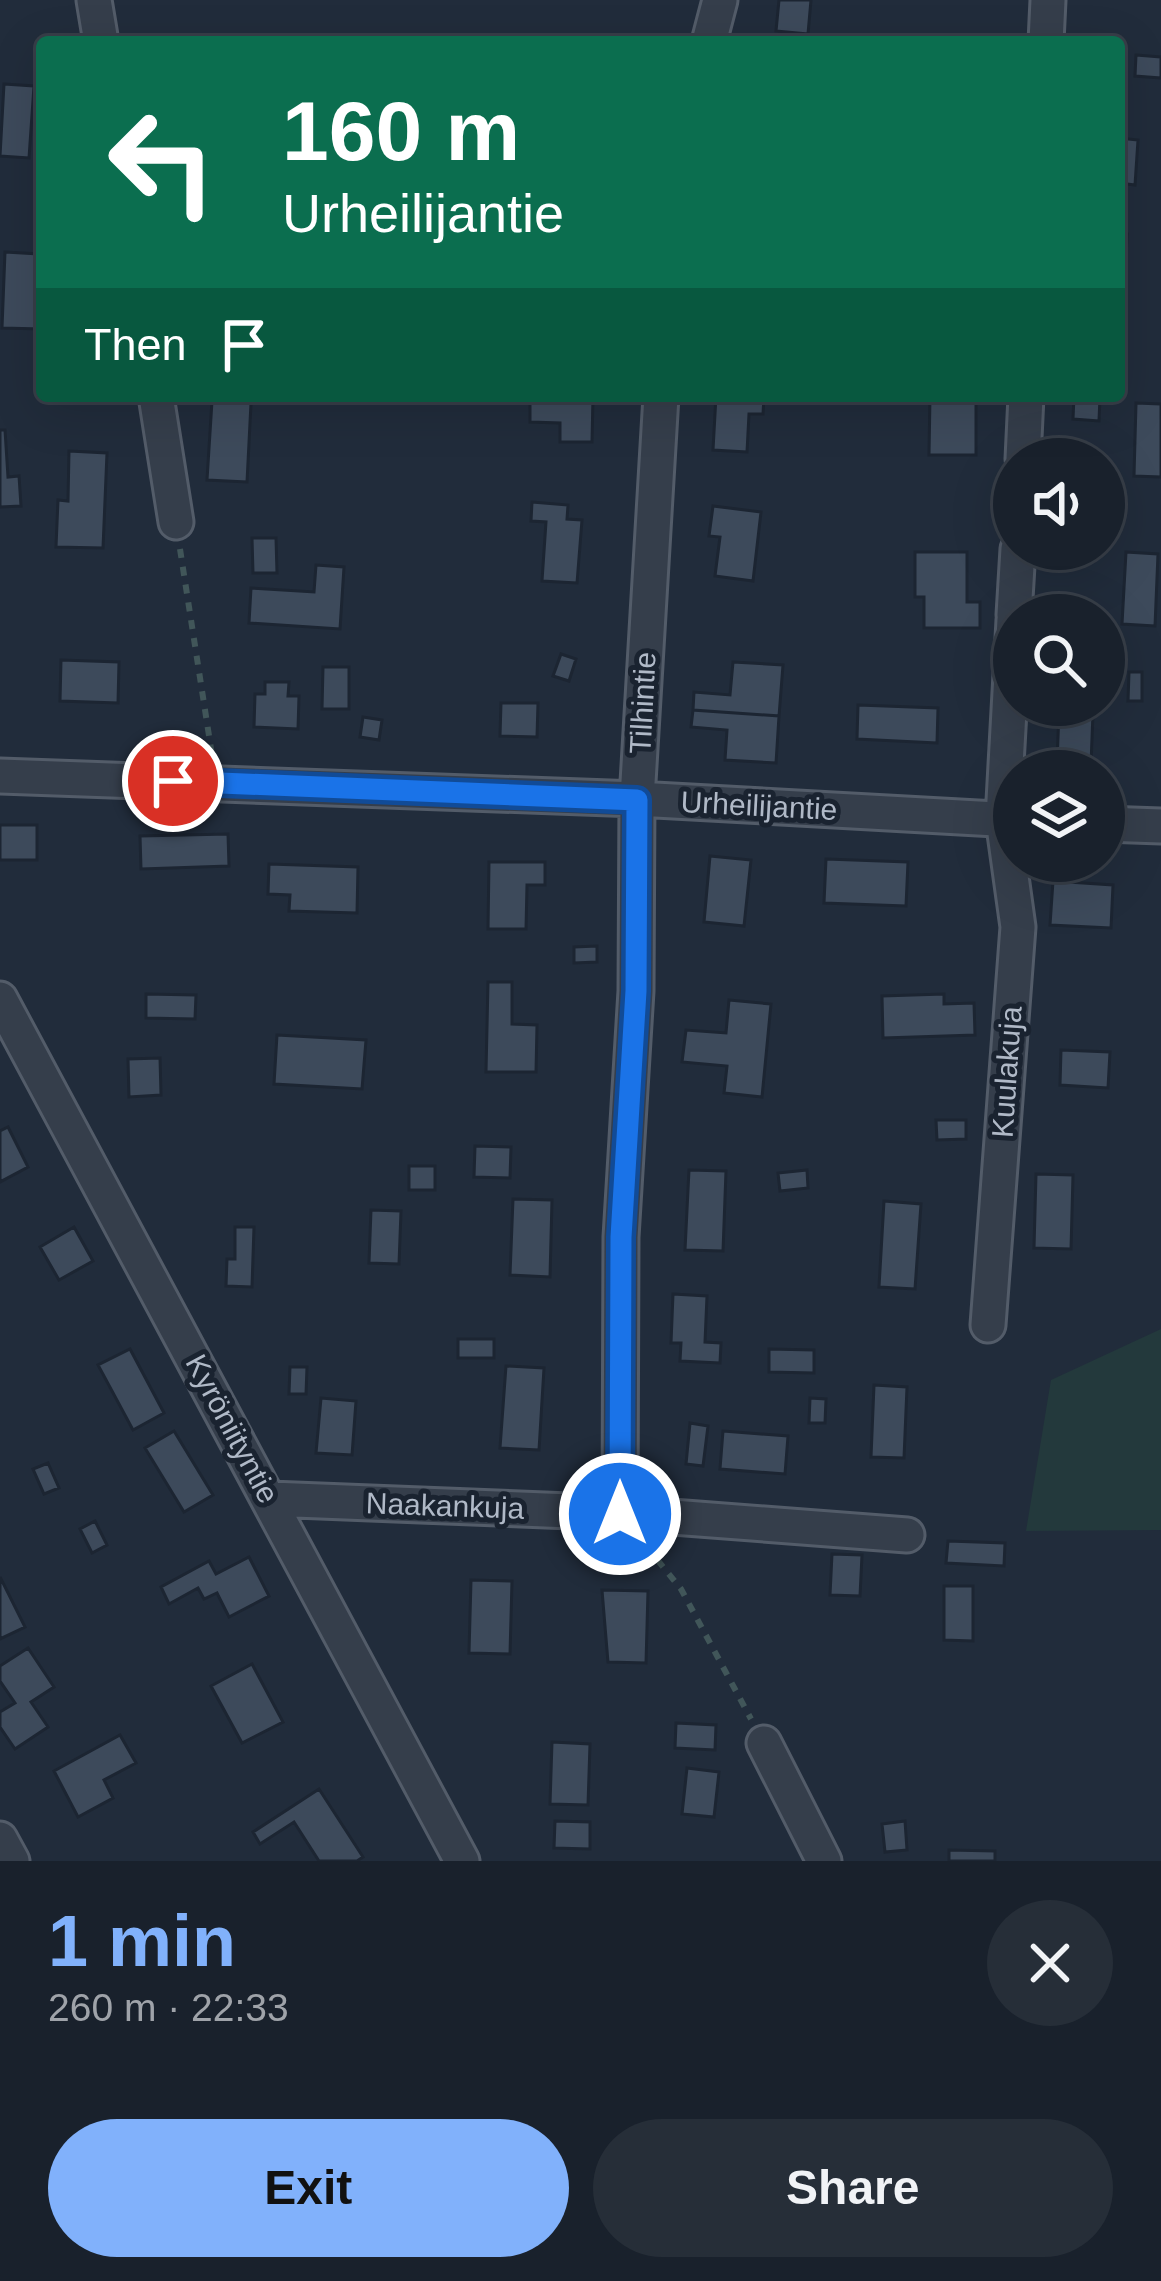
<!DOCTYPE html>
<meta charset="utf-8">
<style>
:root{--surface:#19212c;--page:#262e38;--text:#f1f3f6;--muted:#9fa3a9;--line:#373e48;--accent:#81b1fb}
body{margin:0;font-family:Arial,sans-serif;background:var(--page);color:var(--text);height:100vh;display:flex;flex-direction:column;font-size:45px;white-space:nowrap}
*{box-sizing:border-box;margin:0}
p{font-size:39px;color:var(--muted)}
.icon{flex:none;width:66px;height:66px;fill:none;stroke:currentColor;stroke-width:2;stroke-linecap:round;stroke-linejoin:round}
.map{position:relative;height:1861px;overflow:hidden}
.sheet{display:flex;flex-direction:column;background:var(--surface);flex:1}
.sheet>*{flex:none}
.top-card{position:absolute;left:36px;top:36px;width:1089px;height:366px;border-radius:12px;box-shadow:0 12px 48px #0002,0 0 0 3px var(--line);background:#0b6e4f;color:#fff;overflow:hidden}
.buttons{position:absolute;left:993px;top:438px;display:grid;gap:24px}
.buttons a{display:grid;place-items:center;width:132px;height:132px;border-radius:50%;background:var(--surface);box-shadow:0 12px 48px #0002,0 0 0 3px var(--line);font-size:60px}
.pin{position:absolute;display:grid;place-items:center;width:102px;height:102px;color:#fff;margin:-51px;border:6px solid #fff;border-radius:50%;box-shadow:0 3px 12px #0007}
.me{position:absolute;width:132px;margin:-66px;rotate:0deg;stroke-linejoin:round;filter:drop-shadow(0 0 9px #0008)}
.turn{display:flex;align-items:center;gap:42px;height:252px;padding:0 48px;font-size:54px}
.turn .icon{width:156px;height:156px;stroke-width:2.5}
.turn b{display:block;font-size:84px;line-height:102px}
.then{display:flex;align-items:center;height:114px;padding:0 48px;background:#0003;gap:24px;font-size:45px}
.round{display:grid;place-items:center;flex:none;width:126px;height:126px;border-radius:63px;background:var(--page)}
.overview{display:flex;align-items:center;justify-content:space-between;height:204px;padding:0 48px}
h1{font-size:72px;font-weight:700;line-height:90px;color:var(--accent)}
.button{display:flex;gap:24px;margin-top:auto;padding:24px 48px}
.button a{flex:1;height:138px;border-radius:72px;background:var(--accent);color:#111;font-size:48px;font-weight:700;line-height:138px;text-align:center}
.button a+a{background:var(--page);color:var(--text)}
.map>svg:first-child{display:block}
.green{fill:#23393c}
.building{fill:#3d4a5b;stroke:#1c2532;stroke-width:3}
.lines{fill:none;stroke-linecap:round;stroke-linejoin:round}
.minor-casing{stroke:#535c69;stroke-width:39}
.path{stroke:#415659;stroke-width:6;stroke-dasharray:9 9;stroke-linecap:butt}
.minor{stroke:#353e4b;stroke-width:33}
.route-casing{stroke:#114b97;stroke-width:30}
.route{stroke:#1a73e8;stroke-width:21}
.labels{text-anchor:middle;stroke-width:10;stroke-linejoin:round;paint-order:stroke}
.street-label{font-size:30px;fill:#b0b9c7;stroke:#1a2330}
</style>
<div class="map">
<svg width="1161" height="1861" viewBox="0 0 1161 1861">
<rect width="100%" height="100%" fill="#212c3b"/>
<!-- green -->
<path class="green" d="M1161 1329V1530L1026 1531 1051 1380Z"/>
<!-- building -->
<path class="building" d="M779 0H811L808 34 776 31Z
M1136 55 1161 57V78L1135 76Z
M4 84 34 86 29 158 0 156Z
M1119 138 1138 140 1135 185 1119 183Z
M1119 234H1127L1124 316H1119Z
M5 252 39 254 42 329 2 328Z
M530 396H593L592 442H560V423L530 422Z
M716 396H764L763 414H749L747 452 713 450Z
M930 396H976V455H929Z
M1074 396H1100L1099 421 1073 419Z
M212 401 251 403 247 482 207 480Z
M1136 403 1161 404V477L1134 476Z
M0 430H5L8 477 19 476 21 506 0 507Z
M69 451 107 453 103 548 56 547 58 500 68 501Z
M532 502 568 505 567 519 582 520 577 583 542 581 546 522 531 521Z
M713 506 761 512 753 581 715 576 720 537 709 536Z
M252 538H276L277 573H253Z
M915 552H967V602H980V628H924V597H915Z
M1126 552 1158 554 1155 626 1122 624Z
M316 565 344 567 340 629 249 623 251 588 314 592Z
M561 654 576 659 569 681 553 676Z
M61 660 119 662 118 703 60 701Z
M733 662 783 665 779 716 693 710 694 692 730 695Z
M323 667H349V709H322Z
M1129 672H1142V701H1128Z
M265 682H289L288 696H299L298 729 254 727 255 694H265Z
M501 703H538L537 737 500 736Z
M858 705 938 708 937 743 857 739Z
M693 710 779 716 776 763 725 760 727 730 691 727Z
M1059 711 1093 713 1091 764 1057 763Z
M363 717 382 720 379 740 360 737Z
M0 825H37V860H0Z
M228 834 229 866 141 869 140 836Z
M710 856 751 860 744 926 704 922Z
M826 859 908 862 906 906 824 903Z
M489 862H545V885H527L526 929H488Z
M269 864 358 867 357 913 289 911 290 895 268 894Z
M1053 881 1113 885 1111 928 1050 925Z
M597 946V962L574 963V947Z
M488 982H512V1024L537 1025 536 1072H486Z
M146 994 196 995 195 1019 146 1018Z
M944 994V1004L974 1003 975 1035 883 1038 882 996Z
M729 1000 771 1004 762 1097 724 1093 727 1066 682 1062 686 1030 726 1033Z
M277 1035 366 1040 362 1089 274 1084Z
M1061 1050 1110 1052 1108 1088 1060 1085Z
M160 1058 161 1095 129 1097 128 1059Z
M936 1120H966V1139L937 1140Z
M8 1127 28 1167 0 1182V1131Z
M475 1146 511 1147 510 1178 474 1177Z
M409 1166H435V1190H409Z
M689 1170 726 1171 723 1251 685 1250Z
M807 1170 808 1188 780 1191 778 1173Z
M1036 1174 1073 1175 1071 1249 1034 1248Z
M513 1199 552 1200 550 1277 510 1275Z
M884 1201 921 1204 915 1289 879 1287Z
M371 1210 401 1211 399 1264 369 1263Z
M74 1227 93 1261 59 1280 40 1247Z
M235 1227H254L252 1287 226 1286 227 1259H235Z
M673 1294 707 1296 705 1342 721 1343 720 1363 680 1361 681 1343H671Z
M458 1339H494V1358H458Z
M130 1349 164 1413 133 1430 98 1365Z
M769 1349 814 1350V1373L769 1372Z
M506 1366 544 1368 539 1450 500 1448Z
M290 1367H307L306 1394H289Z
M874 1385 907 1387 904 1458 871 1457Z
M321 1398 356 1401 352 1455 316 1453Z
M810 1398 826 1399 825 1423H809Z
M690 1423 708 1426 703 1466 686 1464Z
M174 1431 213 1495 184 1512 145 1448Z
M723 1431 788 1436 785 1474 720 1469Z
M48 1463 59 1488 44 1494 33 1469Z
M95 1521 107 1545 92 1553 80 1529Z
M948 1541 1005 1543 1004 1566 946 1563Z
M832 1554 862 1555 860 1596 830 1595Z
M249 1557 269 1596 229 1617 217 1593 204 1599 198 1588 169 1604 161 1587 209 1561 216 1574Z
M0 1577 25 1627 0 1639Z
M471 1580 512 1581 510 1654 469 1653Z
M944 1586H973V1641L944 1640Z
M602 1590 648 1591 646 1663 608 1662Z
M28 1648 54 1687 31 1702 48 1727 15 1749 0 1727V1712L15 1703 0 1681V1666Z
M252 1664 283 1722 242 1743 211 1686Z
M676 1723 716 1725 715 1750 675 1748Z
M120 1735 136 1763 104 1780 113 1798 78 1817 54 1771Z
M552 1742 590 1744 588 1805 550 1804Z
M687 1768 719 1772 714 1817 682 1814Z
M319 1789 363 1857 357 1861H319L294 1822 260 1844 253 1832Z
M555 1821 590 1822V1849L554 1848Z
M905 1821 907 1850 885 1852 882 1824Z
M949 1850 995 1851V1861H949Z"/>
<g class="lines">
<!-- minor casing -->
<g class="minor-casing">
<path id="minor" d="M94 0 101 42
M709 42 720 0
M1046 42 1048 0
M156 396 176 522
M1023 459 1026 396
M1014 615 1018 549
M0 776 637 799 1014 820
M1104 824 1161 826
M0 999 462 1861
M988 1325 1018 927 1003 819 1014 620
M270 1499 620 1513 907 1535
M620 1513 621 1237 636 991 637 799 661 396
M764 1743 824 1861
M0 1839 12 1861"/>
</g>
<!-- path -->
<path class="path" d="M180 549 212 755
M646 1546 681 1589 751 1719"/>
<!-- minor -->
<use href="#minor" class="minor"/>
</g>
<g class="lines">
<!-- route casing -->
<g class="route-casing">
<path id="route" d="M173 781 637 800 636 991 621 1237 620 1514"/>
</g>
<!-- route -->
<use href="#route" class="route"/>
</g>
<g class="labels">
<!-- street labels -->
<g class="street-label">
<text transform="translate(643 703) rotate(-87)" y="10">Tilhintie</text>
<text transform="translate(759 806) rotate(3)" y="10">Urheilijantie</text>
<text transform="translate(1007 1072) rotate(-86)" y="10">Kuulakuja</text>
<text transform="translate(232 1429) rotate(62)" y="10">Kyröniityntie</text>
<text transform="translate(445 1506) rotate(2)" y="10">Naakankuja</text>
</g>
</g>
</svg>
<div class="buttons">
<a><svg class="icon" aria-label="sound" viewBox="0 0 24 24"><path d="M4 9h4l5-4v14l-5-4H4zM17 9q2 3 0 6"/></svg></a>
<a><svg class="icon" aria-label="search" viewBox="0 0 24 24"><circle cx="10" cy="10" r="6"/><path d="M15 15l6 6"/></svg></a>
<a><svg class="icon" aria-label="layers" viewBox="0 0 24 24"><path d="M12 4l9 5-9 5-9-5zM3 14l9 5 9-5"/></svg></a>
</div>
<div class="pin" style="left:173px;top:781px;background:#d93025"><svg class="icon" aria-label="arrive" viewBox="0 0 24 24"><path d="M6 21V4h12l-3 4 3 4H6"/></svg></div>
<svg class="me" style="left:620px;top:1514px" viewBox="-20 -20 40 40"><circle r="17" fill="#1a73e8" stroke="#fff" stroke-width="3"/><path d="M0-11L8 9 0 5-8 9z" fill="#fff"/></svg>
<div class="top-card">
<div class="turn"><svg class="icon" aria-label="left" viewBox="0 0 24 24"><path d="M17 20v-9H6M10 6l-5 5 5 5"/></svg><div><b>160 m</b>Urheilijantie</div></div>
<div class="then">Then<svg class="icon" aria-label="arrive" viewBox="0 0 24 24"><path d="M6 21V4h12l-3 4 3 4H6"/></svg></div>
</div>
</div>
<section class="sheet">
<div class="overview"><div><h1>1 min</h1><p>260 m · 22:33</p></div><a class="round"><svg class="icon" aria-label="close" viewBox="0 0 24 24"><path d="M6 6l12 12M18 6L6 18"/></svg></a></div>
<div class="button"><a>Exit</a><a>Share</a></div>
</section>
